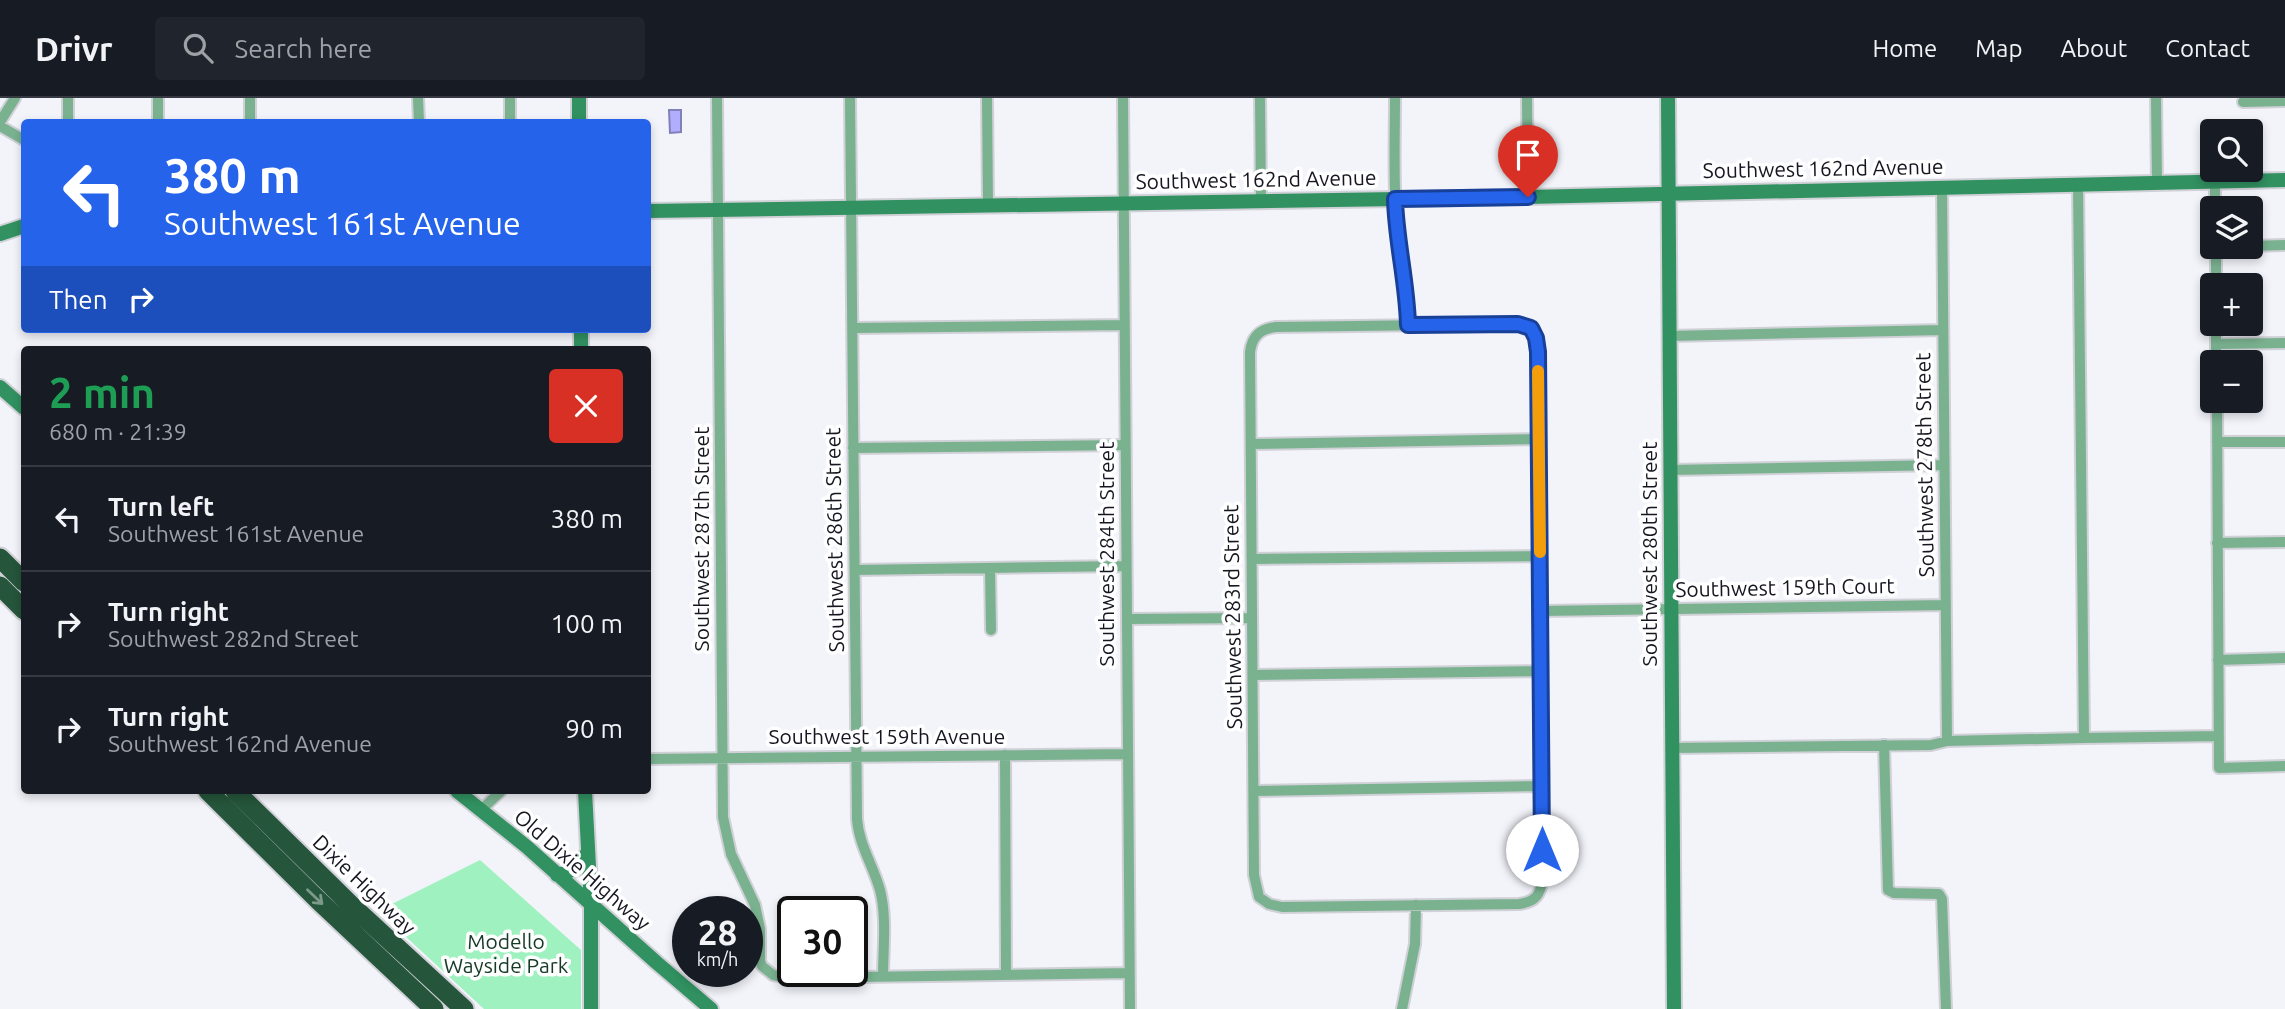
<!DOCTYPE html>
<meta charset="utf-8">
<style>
:root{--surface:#171b24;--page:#20242c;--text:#f1f3f6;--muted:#9ea1a6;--line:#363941}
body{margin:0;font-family:Ubuntu,sans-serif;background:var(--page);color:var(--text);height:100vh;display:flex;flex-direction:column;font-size:26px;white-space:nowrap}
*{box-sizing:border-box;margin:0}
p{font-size:23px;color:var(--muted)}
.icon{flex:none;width:38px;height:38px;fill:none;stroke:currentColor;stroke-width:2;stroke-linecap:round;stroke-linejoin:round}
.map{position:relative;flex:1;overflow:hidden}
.side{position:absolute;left:21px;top:248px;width:630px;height:448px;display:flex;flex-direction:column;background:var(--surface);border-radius:7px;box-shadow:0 4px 10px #0003}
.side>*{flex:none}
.top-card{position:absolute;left:21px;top:21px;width:630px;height:214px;border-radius:7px;box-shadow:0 4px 10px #0003;background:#2563eb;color:#fff;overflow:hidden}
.fabs{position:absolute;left:2200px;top:21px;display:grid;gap:14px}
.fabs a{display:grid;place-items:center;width:63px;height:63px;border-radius:7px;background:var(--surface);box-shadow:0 4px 10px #0003;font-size:35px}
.speed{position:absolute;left:672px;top:798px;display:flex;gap:14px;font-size:35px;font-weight:700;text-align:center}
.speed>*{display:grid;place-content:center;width:91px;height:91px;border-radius:50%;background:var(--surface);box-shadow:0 4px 10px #0003;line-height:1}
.speed small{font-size:18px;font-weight:400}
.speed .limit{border:4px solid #111;border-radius:10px;background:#fff;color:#111}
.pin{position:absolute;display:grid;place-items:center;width:60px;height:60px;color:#fff;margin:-72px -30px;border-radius:50% 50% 50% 0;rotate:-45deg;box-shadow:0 0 7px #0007}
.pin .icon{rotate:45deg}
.me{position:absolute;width:77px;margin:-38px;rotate:0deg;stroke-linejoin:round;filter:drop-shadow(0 0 5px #0008)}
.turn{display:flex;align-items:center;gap:24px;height:147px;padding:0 28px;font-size:32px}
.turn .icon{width:91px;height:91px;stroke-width:2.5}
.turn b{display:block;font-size:49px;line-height:60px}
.then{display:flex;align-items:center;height:66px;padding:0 28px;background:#0003;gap:14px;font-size:26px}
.round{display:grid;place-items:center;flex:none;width:74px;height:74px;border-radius:7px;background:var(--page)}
.headline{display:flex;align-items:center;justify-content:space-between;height:119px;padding:0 28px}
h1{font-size:42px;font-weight:600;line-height:52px;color:#1e9e55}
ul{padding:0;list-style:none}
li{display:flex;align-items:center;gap:21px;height:105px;padding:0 28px;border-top:2px solid var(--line)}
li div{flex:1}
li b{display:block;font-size:26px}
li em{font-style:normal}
header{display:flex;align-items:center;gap:42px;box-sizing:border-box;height:98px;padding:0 35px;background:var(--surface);border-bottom:2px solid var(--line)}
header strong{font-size:33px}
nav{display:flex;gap:38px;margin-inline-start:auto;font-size:24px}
.search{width:490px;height:63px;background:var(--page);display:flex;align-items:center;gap:18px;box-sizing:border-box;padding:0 24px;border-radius:7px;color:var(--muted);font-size:26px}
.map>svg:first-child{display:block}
.green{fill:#9ff1c0}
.water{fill:#b1aefd;stroke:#8280bb;stroke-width:2}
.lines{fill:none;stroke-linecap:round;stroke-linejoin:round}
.street-casing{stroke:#d0d0d7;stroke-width:14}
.secondary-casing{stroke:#d0d0d7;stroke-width:18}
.highway-casing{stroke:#d0d0d7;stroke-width:23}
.street{stroke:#7ab290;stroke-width:10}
.secondary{stroke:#319160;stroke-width:14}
.highway{stroke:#25553b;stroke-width:19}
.oneway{stroke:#7c9989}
.route-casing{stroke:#184099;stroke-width:18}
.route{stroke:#2563eb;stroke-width:12}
.slow{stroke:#f59e0b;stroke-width:12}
.labels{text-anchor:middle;stroke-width:7;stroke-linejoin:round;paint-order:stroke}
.street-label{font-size:21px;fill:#161621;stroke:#fff}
.park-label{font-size:21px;fill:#153b27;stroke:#fff}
</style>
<header>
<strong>Drivr</strong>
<div class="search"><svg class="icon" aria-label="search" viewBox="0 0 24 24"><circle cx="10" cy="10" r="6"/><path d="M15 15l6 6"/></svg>Search here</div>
<nav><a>Home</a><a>Map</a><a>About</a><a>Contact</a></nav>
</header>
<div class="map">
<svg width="2285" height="911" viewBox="0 0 2285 911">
<rect width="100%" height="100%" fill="#f3f4fa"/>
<!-- green -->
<path class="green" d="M480 762 581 852V911H484L378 813Z"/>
<!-- water -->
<path class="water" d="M669 12H681V34L670 35Z"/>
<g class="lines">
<!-- street casing -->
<g class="street-casing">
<path id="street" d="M68 0V24
M158 0V24
M250 0V24
M418 0 419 24
M510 0V24
M717 0 723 719 731 756 755 807 760 831V863L762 868 773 877 788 880 1129 875
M850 0 857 721C859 747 873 767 880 792 887 819 883 851 883 879
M987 0 988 107
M1123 0 1130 911
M1260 0 1261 103
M1395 0C1395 43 1393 87 1397 130 1399 163 1407 194 1408 227
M1527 0 1528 99
M2156 0 2157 85
M2243 4 2285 3
M0 24 15 0
M0 28 24 42
M2215 84V110
M2078 86 2084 640 2219 638
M1942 89 1947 643
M2250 148 2285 147
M2216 149V187
M1511 226 1531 230 1536 240 1538 254 1542 781C1541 797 1535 804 1519 806L1282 809 1269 806 1259 799 1254 777 1250 254C1252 238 1260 231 1276 229Z
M2216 226V264
M853 230 1124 227
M1669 238 1943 232
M2216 246 2285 245
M2217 303 2219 670 2285 668
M2217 344H2285
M1251 346 1539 341
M853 350 1125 347
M1670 372 1944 367
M2217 445 2285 444
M1252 461 1540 458
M990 470 991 532
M855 472 1126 468
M1541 513 1946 507
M1127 521 1252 520
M2218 562 2285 560
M1253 577 1541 573
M1884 647 1888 792 1894 795 1939 796 1942 801 1946 911
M1672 650 1931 647 1947 643 2084 640
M1005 657 1006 877
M648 661 1127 656
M1254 693 1542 688
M481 712 501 693
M1402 911 1415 846 1416 807"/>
</g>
<!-- secondary casing -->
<g class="secondary-casing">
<path id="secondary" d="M579 0V24
M1668 0 1674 911
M648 113 1528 99 2285 82
M0 136 24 128
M581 231V252
M0 289 24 310
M457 693 527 749 657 865 711 911
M585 693 591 807V911
M557 777C573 773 580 771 587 755"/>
</g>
<!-- highway casing -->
<g class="highway-casing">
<path id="highway" d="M0 460 24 484
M0 488 24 512
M208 693 318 802 434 911
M235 693 352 808 464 911"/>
</g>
<!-- street -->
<use href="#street" class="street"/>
<!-- secondary -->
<use href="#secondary" class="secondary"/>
<!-- highway -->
<use href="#highway" class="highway"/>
</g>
<!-- one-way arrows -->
<defs><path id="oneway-shaft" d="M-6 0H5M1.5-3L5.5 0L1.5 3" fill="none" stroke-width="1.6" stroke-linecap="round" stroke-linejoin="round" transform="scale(1.75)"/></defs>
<use class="oneway" href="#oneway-shaft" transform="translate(315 799) rotate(44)"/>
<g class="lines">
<!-- route casing -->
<g class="route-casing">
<path id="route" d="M1528 99 1395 101C1396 143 1407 184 1408 227L1518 226 1531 230 1536 240 1538 254 1542 752"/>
</g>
<!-- route -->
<use href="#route" class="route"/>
<!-- slow -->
<path class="slow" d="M1538 273 1540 454"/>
</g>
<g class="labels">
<!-- street labels -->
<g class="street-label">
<text transform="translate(1823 71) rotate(-1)" y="7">Southwest 162nd Avenue</text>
<text transform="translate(1256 82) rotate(-1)" y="7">Southwest 162nd Avenue</text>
<text transform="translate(1925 367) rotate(-91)" y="7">Southwest 278th Street</text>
<text transform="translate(702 441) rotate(-90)" y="7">Southwest 287th Street</text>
<text transform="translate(835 442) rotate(-91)" y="7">Southwest 286th Street</text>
<text transform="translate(1107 456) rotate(-90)" y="7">Southwest 284th Street</text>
<text transform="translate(1650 456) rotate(-90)" y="7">Southwest 280th Street</text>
<text transform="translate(1785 490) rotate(-1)" y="7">Southwest 159th Court</text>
<text transform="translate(1233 519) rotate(-91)" y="7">Southwest 283rd Street</text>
<text x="887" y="646">Southwest 159th Avenue</text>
<text transform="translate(582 772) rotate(41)" y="7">Old Dixie Highway</text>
<text transform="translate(364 787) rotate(44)" y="7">Dixie Highway</text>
</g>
<!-- park labels -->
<g class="park-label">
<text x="506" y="851">Modello<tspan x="506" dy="24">Wayside Park</tspan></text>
</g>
</g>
</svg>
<div class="fabs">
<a><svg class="icon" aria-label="search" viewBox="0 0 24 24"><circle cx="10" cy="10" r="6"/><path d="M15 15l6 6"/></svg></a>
<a><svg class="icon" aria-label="layers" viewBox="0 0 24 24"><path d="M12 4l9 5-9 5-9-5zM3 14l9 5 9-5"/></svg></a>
<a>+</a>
<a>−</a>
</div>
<div class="speed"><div>28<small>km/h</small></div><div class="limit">30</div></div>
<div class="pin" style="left:1528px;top:99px;background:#d93025"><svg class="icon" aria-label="arrive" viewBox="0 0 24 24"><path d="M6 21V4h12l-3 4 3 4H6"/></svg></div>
<svg class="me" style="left:1542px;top:752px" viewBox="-20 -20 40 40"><circle r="19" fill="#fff"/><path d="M0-13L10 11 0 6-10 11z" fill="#2563eb"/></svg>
<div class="top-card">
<div class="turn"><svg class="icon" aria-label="left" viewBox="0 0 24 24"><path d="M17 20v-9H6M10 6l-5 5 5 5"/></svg><div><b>380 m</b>Southwest 161st Avenue</div></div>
<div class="then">Then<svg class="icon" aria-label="right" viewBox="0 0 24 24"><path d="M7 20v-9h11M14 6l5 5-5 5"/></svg></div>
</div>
<section class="side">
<div class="headline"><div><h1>2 min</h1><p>680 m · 21:39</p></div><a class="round" style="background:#d93025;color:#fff"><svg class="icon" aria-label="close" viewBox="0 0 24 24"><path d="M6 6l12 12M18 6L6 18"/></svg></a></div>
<ul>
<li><svg class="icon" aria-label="left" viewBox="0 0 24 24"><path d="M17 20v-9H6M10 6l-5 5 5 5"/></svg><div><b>Turn left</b><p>Southwest 161st Avenue</p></div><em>380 m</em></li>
<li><svg class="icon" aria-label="right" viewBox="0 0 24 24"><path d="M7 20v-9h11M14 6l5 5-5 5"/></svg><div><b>Turn right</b><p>Southwest 282nd Street</p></div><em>100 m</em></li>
<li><svg class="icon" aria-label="right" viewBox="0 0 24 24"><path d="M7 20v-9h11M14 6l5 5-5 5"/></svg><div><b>Turn right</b><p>Southwest 162nd Avenue</p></div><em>90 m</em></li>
</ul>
</section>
</div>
